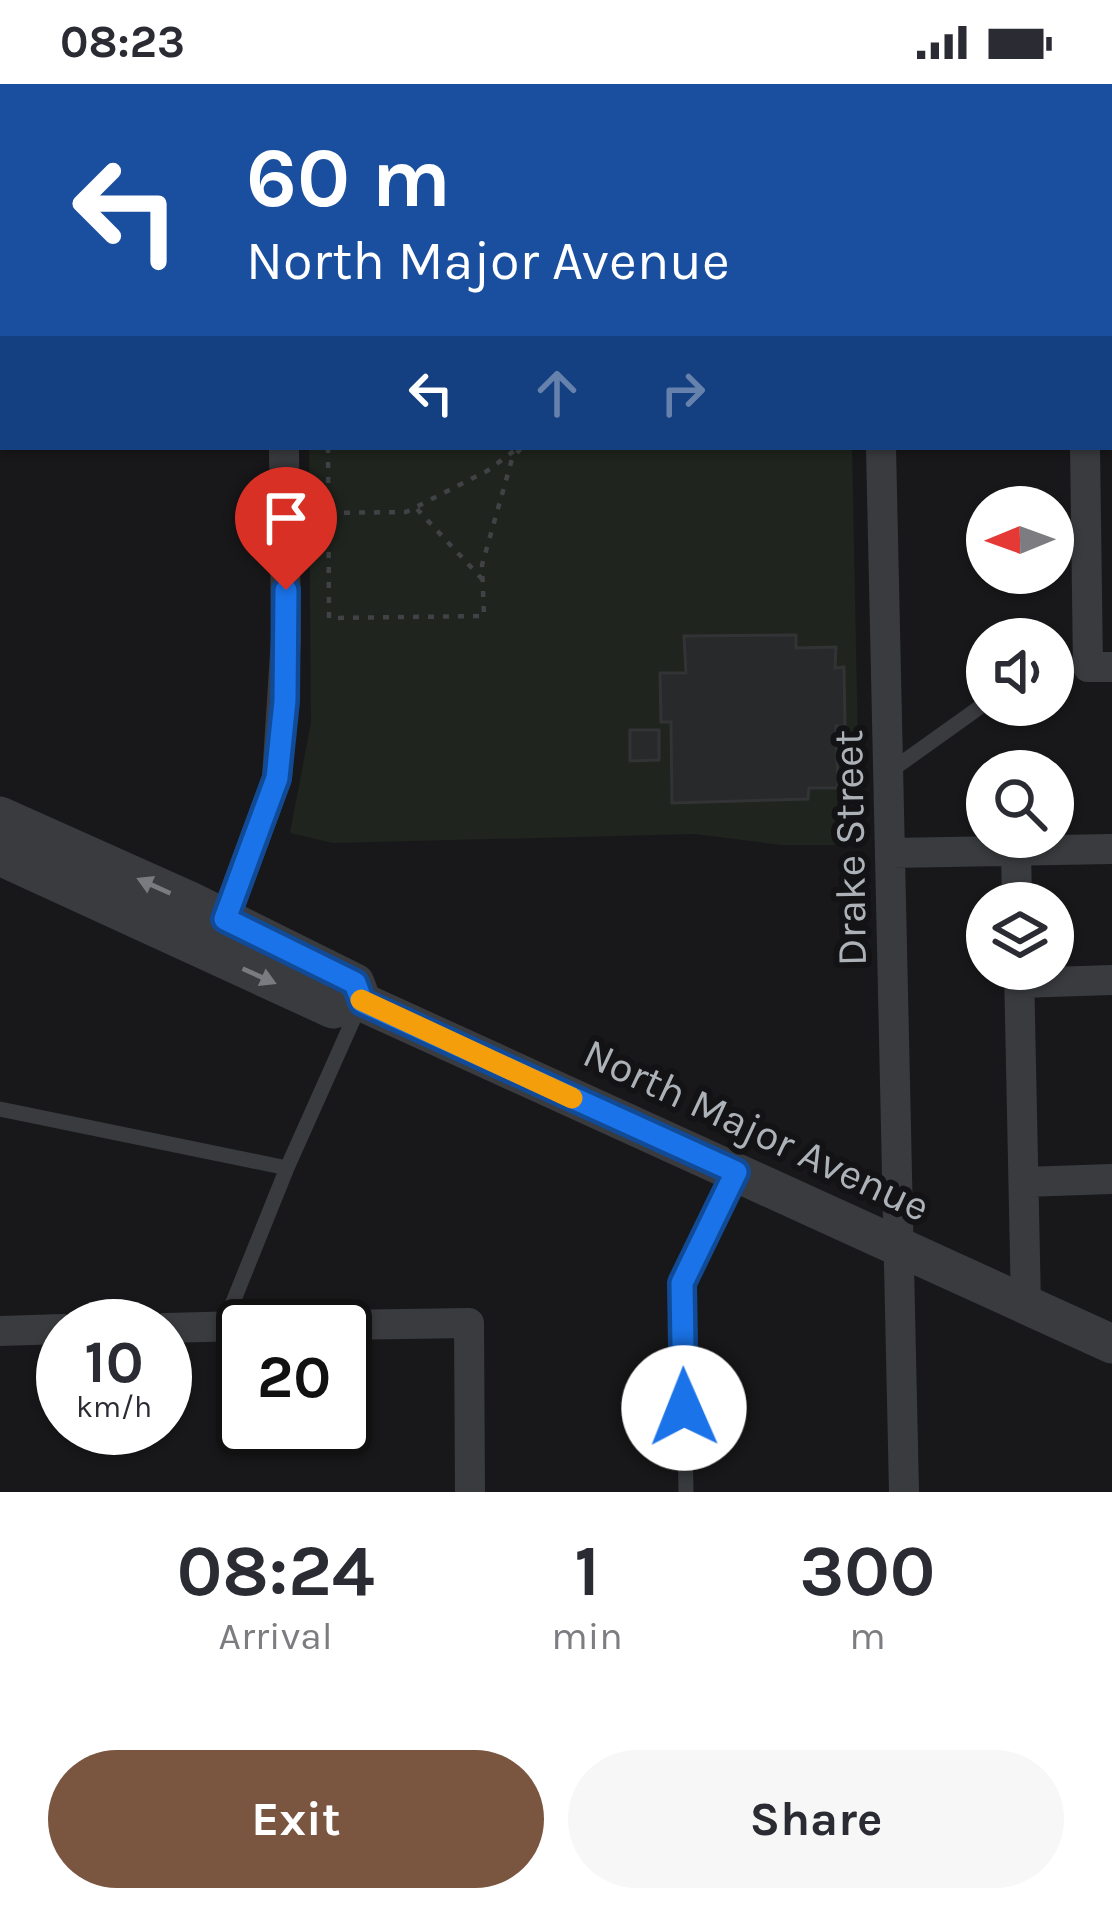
<!DOCTYPE html>
<style>
:root{--surface:#fff;--page:#f7f7f7;--text:#2b2b33;--muted:#7c7c81;--accent:#7a553f}
body{margin:0;font-family:Karla,sans-serif;background:var(--page);color:var(--text);height:100vh;display:flex;flex-direction:column;font-size:45px;white-space:nowrap}
*{box-sizing:border-box;margin:0}
p{font-size:39px;color:var(--muted)}
.icon{flex:none;width:66px;height:66px;fill:none;stroke:currentColor;stroke-width:2;stroke-linecap:round;stroke-linejoin:round}
.map{position:relative;height:1408px;overflow:hidden}
.details{display:flex;flex-direction:column;background:var(--surface);flex:1}
.details>*{flex:none}
.guide{position:absolute;left:0px;top:0px;width:1113px;height:366px;box-shadow:0 3px 9px #0004;background:#1a4fa0;color:#fff;overflow:hidden}
.needle{width:78px;rotate:269deg}
.buttons{position:absolute;left:966px;top:402px;display:grid;gap:24px}
.buttons a{display:grid;place-items:center;width:108px;height:108px;border-radius:50%;background:var(--surface);box-shadow:0 3px 9px #0004;font-size:60px}
.speed{position:absolute;left:36px;top:1215px;display:flex;gap:24px;font-size:60px;font-weight:700;text-align:center}
.speed>*{display:grid;place-content:center;width:156px;height:156px;border-radius:50%;background:var(--surface);box-shadow:0 3px 9px #0004;line-height:1}
.speed small{font-size:30px;font-weight:400}
.speed .limit{border:6px solid #111;border-radius:18px;background:#fff;color:#111}
.pin{position:absolute;display:grid;place-items:center;width:102px;height:102px;color:#fff;margin:-123px -51px;border-radius:50% 50% 50% 0;rotate:-45deg;box-shadow:0 0 12px #0007}
.pin .icon{rotate:45deg}
.me{position:absolute;width:132px;margin:-66px;rotate:359deg;stroke-linejoin:round;filter:drop-shadow(0 0 9px #0008)}
.turn{display:flex;align-items:center;gap:42px;height:252px;padding:0 48px;font-size:54px}
.turn .icon{width:156px;height:156px;stroke-width:2.5}
.turn b{display:block;font-size:84px;line-height:102px}
.lanes{display:flex;align-items:center;height:114px;padding:0 48px;background:#0003;justify-content:center;gap:60px;direction:ltr}
.lanes .off{opacity:.35}
.eta{display:flex;justify-content:space-evenly;align-items:center;height:204px;text-align:center}
.eta b{font-size:72px;font-weight:700;line-height:84px}
.action{display:flex;gap:24px;margin-top:auto;padding:24px 48px}
.action a{flex:1;height:138px;border-radius:72px;background:var(--accent);color:#fff;font-size:48px;font-weight:700;line-height:138px;text-align:center}
.action a+a{background:var(--page);color:var(--text)}
.status{display:flex;justify-content:space-between;align-items:center;height:84px;padding:0 60px;background:var(--surface);direction:ltr}
.status svg{height:33px;fill:currentColor}
.map>svg:first-child{display:block}
.green{fill:#1f241e}
.building{fill:#28292a;stroke:#323335;stroke-width:3}
.lines{fill:none;stroke-linecap:round;stroke-linejoin:round}
.path{stroke:#404245;stroke-width:4.5;stroke-dasharray:6 9;stroke-linecap:butt}
.service{stroke:#393b3e;stroke-width:15}
.minor{stroke:#393b3e;stroke-width:30}
.tertiary{stroke:#393b3e;stroke-width:39}
.oneway{fill:#787c81}
.route-casing{stroke:#114b97;stroke-width:30}
.route{stroke:#1a73e8;stroke-width:21}
.slow{stroke:#f59e0b;stroke-width:21}
.labels{text-anchor:middle;stroke-width:12;stroke-linejoin:round;paint-order:stroke}
.street-label{font-size:42px;fill:#acb2b8;stroke:#131315}
</style>
<div class="status"><b>08:23</b><svg viewBox="0 0 49 12"><path d="M0 12V9h3v3zM5 12V6h3v6zM10 12V3h3v9zM15 12V0h3v12zM26 1h20v11H26zM47 4h2v5h-2z"/></svg></div>
<div class="map">
<svg width="1112" height="1408" viewBox="0 0 1112 1408">
<rect width="100%" height="100%" fill="#18181a"/>
<!-- green -->
<path class="green" d="M309 363H852L860 761H781L695 750 333 759 290 749 311 638Z"/>
<!-- building -->
<path class="building" d="M796 551V564L836 563 835 584 844 583 845 642H836L838 704H809L808 715 672 719 671 638H661L660 589H686L684 552Z
M630 646H659V676L630 677Z"/>
<g class="lines">
<!-- path -->
<path class="path" d="M328 363 329 534 484 532 482 481 512 375 522 363
M417 425 483 496
M329 429 406 428 487 387 515 366"/>
<!-- service -->
<path class="service" d="M1053 577 1088 583
M889 688 987 618
M0 1025 287 1084
M223 1243 287 1084 358 925
M686 1408 682 1199 736 1088"/>
<!-- minor -->
<path class="minor" d="M277 0V3
M572 0V3
M873 0V3
M1110 159H1112
M881 363 904 1408
M1085 363 1088 583H1112
M1016 766 1017 819
M891 769 1112 765
M225 835 277 694 286 554 284 363
M1019 885 1026 1221
M1020 899 1112 896
M1024 1098 1112 1095
M270 1242 469 1239 470 1408
M165 1244 243 1242
M0 1247 63 1245"/>
<!-- tertiary -->
<path class="tertiary" d="M0 732 190 817 355 899 362 918
M0 772 333 925 362 918 1112 1260"/>
</g>
<!-- one-way arrows -->
<defs><path id="oneway-solid" d="M-6-.8H1V-3.2L6.5 0L1 3.2V.8H-6Z" transform="scale(3)"/></defs>
<g class="oneway">
<use href="#oneway-solid" transform="translate(154 802) rotate(-156)"/>
<use href="#oneway-solid" transform="translate(259 892) rotate(24)"/>
</g>
<g class="lines">
<!-- route casing -->
<g class="route-casing">
<path id="route" d="M286 506 285 617 277 694 225 835 355 899 362 918 736 1088 682 1199 684 1324"/>
</g>
<!-- route -->
<use href="#route" class="route"/>
<!-- slow -->
<path class="slow" d="M361 916 572 1014"/>
</g>
<g class="labels">
<!-- street labels -->
<g class="street-label">
<text transform="translate(849 764) rotate(-91)" y="15">Drake Street</text>
<text transform="translate(757 1045) rotate(25)" y="15">North Major Avenue</text>
</g>
</g>
</svg>
<div class="buttons">
<a><svg class="needle" viewBox="-14 -14 28 28"><path d="M0-13l5 13h-10z" fill="#e53935"/><path d="M0 13l5-13h-10z" fill="#7c7c81"/></svg></a>
<a><svg class="icon" aria-label="sound" viewBox="0 0 24 24"><path d="M4 9h4l5-4v14l-5-4H4zM17 9q2 3 0 6"/></svg></a>
<a><svg class="icon" aria-label="search" viewBox="0 0 24 24"><circle cx="10" cy="10" r="6"/><path d="M15 15l6 6"/></svg></a>
<a><svg class="icon" aria-label="layers" viewBox="0 0 24 24"><path d="M12 4l9 5-9 5-9-5zM3 14l9 5 9-5"/></svg></a>
</div>
<div class="speed"><div>10<small>km/h</small></div><div class="limit">20</div></div>
<div class="pin" style="left:286px;top:506px;background:#d93025"><svg class="icon" aria-label="arrive" viewBox="0 0 24 24"><path d="M6 21V4h12l-3 4 3 4H6"/></svg></div>
<svg class="me" style="left:684px;top:1324px" viewBox="-20 -20 40 40"><circle r="19" fill="#fff"/><path d="M0-13L10 11 0 6-10 11z" fill="#1a73e8"/></svg>
<div class="guide">
<div class="turn"><svg class="icon" aria-label="left" viewBox="0 0 24 24"><path d="M17 20v-9H6M10 6l-5 5 5 5"/></svg><div><b>60 m</b>North Major Avenue</div></div>
<div class="lanes"><svg class="icon" aria-label="left" viewBox="0 0 24 24"><path d="M17 20v-9H6M10 6l-5 5 5 5"/></svg><svg class="icon off" aria-label="ahead" viewBox="0 0 24 24"><path d="M12 20V5M6 11l6-6 6 6"/></svg><svg class="icon off" aria-label="right" viewBox="0 0 24 24"><path d="M7 20v-9h11M14 6l5 5-5 5"/></svg></div>
</div>
</div>
<section class="details">
<div class="eta">
<div><b>08:24</b><p>Arrival</p></div>
<div><b>1</b><p>min</p></div>
<div><b>300</b><p>m</p></div>
</div>
<div class="action"><a>Exit</a><a>Share</a></div>
</section>
